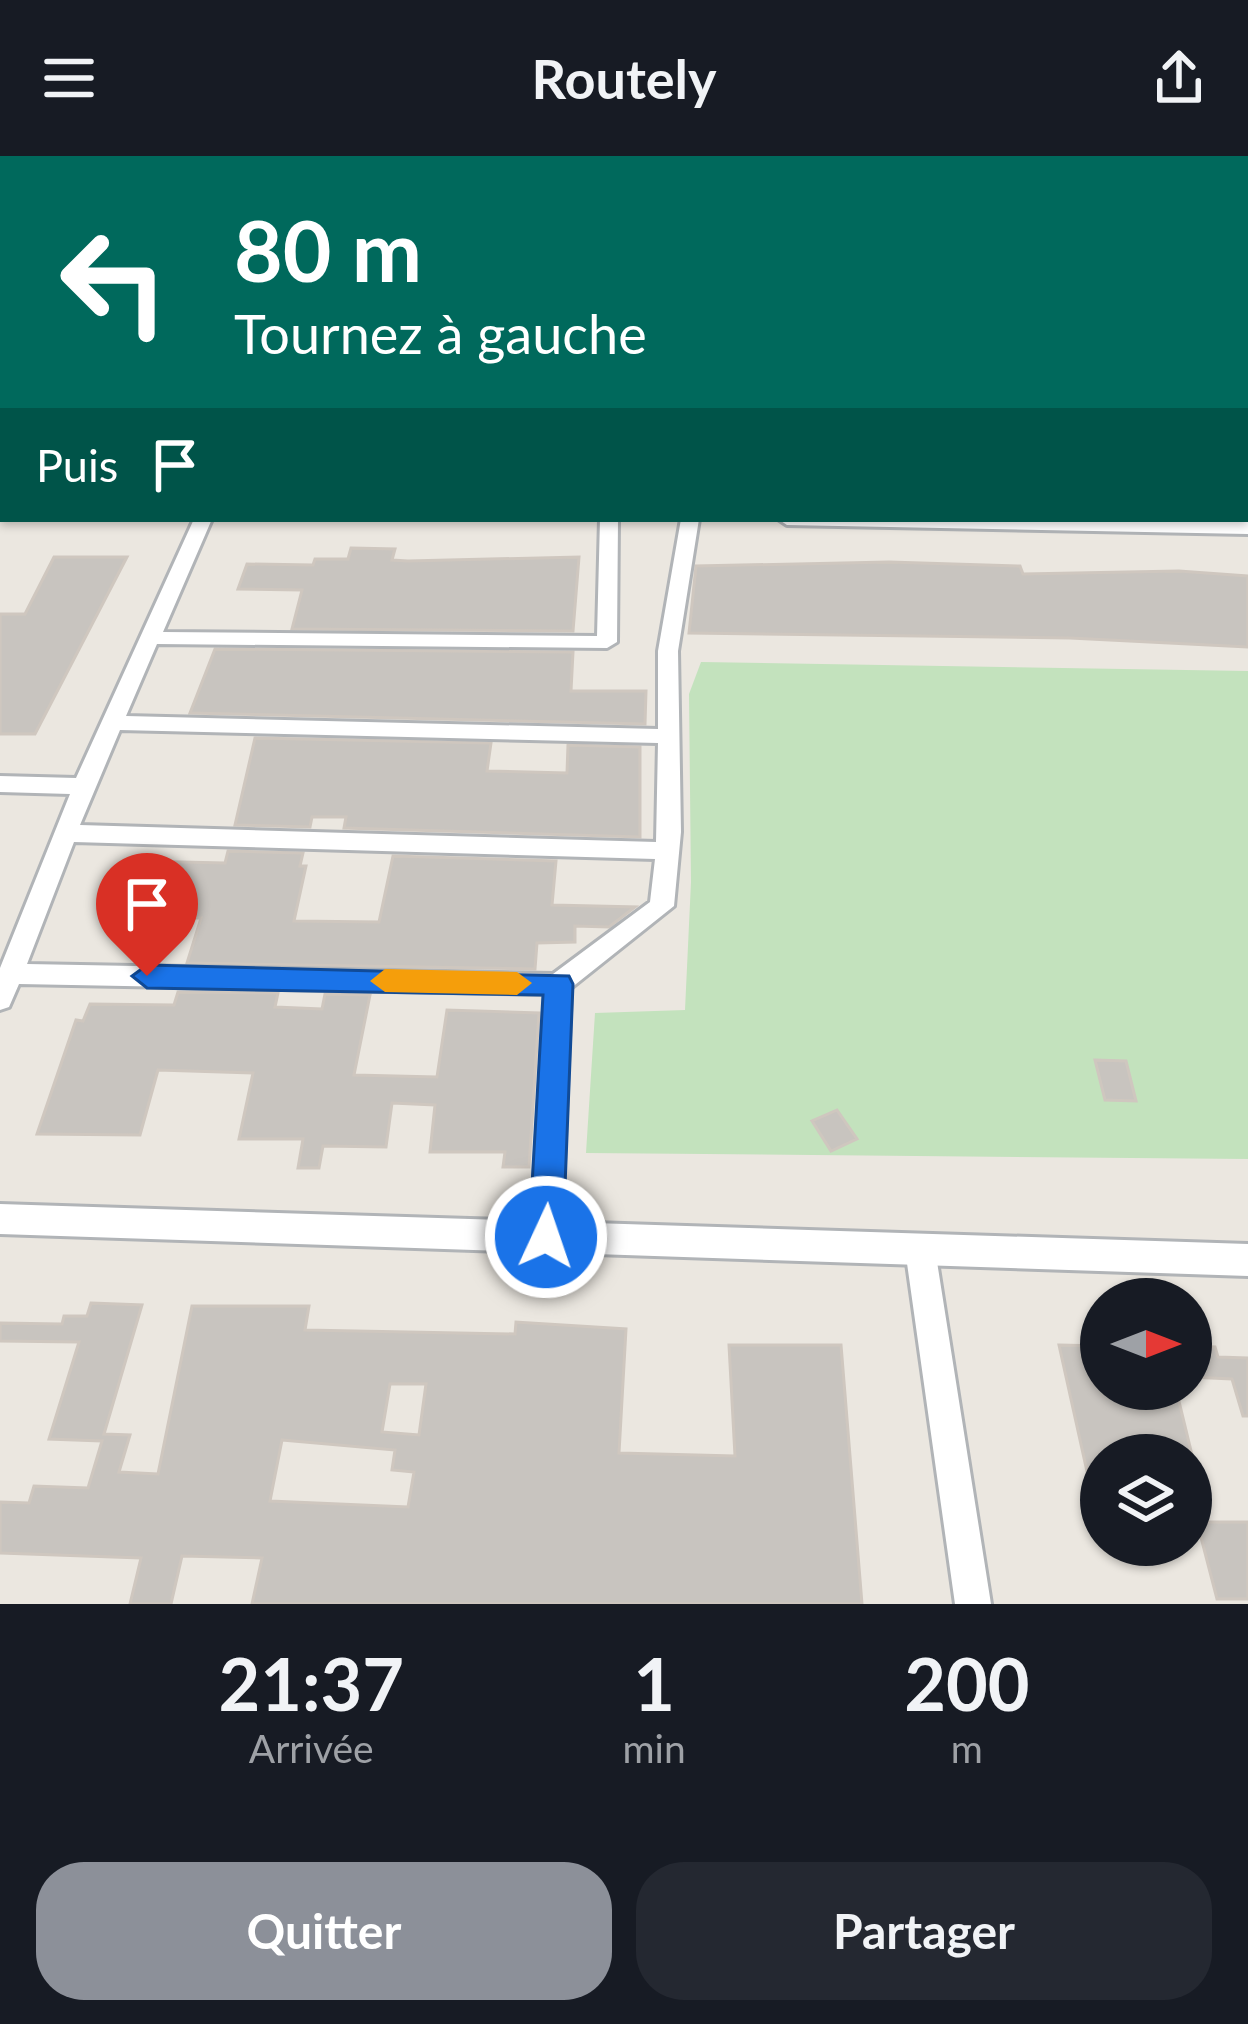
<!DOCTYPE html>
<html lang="fr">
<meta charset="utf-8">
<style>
:root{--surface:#171b24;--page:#242831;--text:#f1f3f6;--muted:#9ea1a6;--accent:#8c9099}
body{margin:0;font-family:Lato,sans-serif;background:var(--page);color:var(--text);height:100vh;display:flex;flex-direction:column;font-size:45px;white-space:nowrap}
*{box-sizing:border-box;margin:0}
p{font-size:39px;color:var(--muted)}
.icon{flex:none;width:66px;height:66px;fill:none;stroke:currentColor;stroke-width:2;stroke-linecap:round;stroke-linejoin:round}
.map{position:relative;height:1448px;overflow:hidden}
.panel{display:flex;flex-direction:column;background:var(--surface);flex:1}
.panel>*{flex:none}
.top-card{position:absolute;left:0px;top:0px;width:1248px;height:366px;box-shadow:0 3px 9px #0004;background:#00695c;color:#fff;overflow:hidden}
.needle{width:78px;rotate:90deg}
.controls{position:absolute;left:1080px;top:1122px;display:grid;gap:24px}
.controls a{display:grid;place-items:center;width:132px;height:132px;border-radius:50%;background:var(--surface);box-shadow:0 3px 9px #0004;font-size:60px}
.pin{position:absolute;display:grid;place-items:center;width:102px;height:102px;color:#fff;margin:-123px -51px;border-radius:50% 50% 50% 0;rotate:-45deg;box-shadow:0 0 12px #0007}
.pin .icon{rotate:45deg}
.me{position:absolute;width:132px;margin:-66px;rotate:3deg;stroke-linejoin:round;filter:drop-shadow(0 0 9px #0008)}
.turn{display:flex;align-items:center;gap:42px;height:252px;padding:0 36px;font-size:54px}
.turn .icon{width:156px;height:156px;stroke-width:2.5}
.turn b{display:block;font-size:84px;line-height:102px}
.then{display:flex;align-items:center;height:114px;padding:0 36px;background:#0003;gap:24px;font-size:45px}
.eta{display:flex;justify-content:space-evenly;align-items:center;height:204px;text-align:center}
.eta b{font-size:72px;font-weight:700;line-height:84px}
.cta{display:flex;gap:24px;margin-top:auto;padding:24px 36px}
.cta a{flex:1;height:138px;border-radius:48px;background:var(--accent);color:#fff;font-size:48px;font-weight:700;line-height:138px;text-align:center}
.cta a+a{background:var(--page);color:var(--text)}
header{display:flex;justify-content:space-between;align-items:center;height:156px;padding:0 36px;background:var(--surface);font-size:54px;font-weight:700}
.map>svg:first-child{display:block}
.green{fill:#c3e2bd}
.building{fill:#c8c4bf;stroke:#cfc7bf;stroke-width:3;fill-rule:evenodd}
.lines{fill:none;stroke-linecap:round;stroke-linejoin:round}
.minor-casing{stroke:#b1b4b7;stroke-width:6}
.tertiary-casing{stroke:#b1b4b7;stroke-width:6}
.minor{fill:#fff;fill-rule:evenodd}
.tertiary{fill:#fff;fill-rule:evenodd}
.route{fill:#1a73e8;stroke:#114b97;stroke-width:3}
.slow{fill:#f59e0b}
</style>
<header><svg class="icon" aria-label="menu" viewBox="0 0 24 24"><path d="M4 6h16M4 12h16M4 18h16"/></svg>Routely<svg class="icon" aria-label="share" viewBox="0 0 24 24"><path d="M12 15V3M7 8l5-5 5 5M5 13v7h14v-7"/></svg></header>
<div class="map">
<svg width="1248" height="1448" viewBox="0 0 1248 1448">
<rect width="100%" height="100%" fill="#ebe7e0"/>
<!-- green -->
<path class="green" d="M701 506 1248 515V1003L586 997 595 857 685 854 691 726 689 538Z"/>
<!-- building -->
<path class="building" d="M351 392 395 393 392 404 408 405 579 401 573 475 292 473 302 434 238 433 247 408 313 409 315 403H348Z
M54 401H127L35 578H0V458H25Z
M889 406 1020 410 1023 418 1179 415 1248 420V491L1070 482 689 477 696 410Z
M215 493 573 496 571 535H646L645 568 190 557Z
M255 582 491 587 487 615 567 617 568 589 640 591V681L344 672 346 661H312L310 671 235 669Z
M228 695 303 697 300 710H306L294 765 379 766 393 700 556 705 552 749 635 751 609 771 575 770V786L537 787 535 813 187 807 201 762 117 761 137 705 225 707Z
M178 836 278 837 275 851 322 853 325 838 370 839 354 919 437 921 447 854 539 857 529 1011H503L505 996H430L435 949 392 947 386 991 323 990 319 1012H298L303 983H239L253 917 158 914 140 979 37 978 76 864 83 865 90 848 174 849Z
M1095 904 1126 905 1136 945 1105 944Z
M837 954 857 983 831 995 812 965Z
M91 1147 142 1149 104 1278 130 1279 119 1316 158 1318 192 1150H309L305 1174 515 1178 516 1166 626 1173 619 1297 735 1300 729 1189H841L862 1448H252L262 1402 182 1400 171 1448H130L141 1402 0 1397V1346L29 1347 34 1330 88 1332 102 1285 49 1283 79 1186 0 1185V1167L62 1168 64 1160H87ZM390 1228H426L419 1279 382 1276ZM282 1284 395 1294 392 1314 414 1316 408 1351 270 1345Z
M1059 1189 1101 1190V1233H1176L1192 1299H1101V1337L1092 1338Z
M1191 1190 1215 1191 1218 1201 1248 1202V1260H1243L1232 1223 1191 1221Z
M1197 1366H1248V1443H1217Z"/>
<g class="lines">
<!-- minor casing -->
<g class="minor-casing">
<path id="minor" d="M784 0H796L797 3H785Z
M0 25H3V33H0Z
M1245 52H1248V60H1245Z
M0 180H3V190H0Z
M1245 184H1248V194H1245Z
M0 346H3V356H0Z
M194 363H212L163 476 597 480 600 363H618L617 486 607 492 157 488 126 560 658 573V495L681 363H699L678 495 681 676 674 750 571 832 561 1081 556 1091 546 1095 536 1091 531 1081 545 838 19 828 9 851 0 854V812L70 638 0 636V620L76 622ZM120 574 658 587 656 686 80 669ZM74 686 655 703 650 746 553 818 27 808Z
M778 363 1248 366V378L787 369Z
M920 1079 931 1083 935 1093 991 1448H955L905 1093 909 1083Z"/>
</g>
<!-- tertiary casing -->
<g class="tertiary-casing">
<path id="tertiary" d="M0 1048 1248 1088V1120L0 1078Z"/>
</g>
<!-- minor -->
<use href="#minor" class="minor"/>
<!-- tertiary -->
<use href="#tertiary" class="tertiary"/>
</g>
<!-- route -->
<path class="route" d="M147 809 569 820 573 828 563 1081 558 1092 546 1097 534 1092 529 1081 543 839 147 832 132 820Z"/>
<!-- slow -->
<path class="slow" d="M385 813 517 816 532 827 517 839 385 836 370 825Z"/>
</svg>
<div class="controls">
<a><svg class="needle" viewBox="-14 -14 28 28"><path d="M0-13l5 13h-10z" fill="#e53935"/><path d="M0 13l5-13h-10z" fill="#9ea1a6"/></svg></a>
<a><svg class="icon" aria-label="layers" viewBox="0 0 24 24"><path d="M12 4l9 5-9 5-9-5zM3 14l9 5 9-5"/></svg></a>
</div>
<div class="pin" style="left:147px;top:820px;background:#d93025"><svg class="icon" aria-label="arrive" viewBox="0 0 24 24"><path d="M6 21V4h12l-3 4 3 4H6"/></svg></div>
<svg class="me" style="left:546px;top:1081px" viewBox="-20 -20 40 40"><circle r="17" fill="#1a73e8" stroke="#fff" stroke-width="3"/><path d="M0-11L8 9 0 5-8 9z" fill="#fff"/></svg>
<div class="top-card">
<div class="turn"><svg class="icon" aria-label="left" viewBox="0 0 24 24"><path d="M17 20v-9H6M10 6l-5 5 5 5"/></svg><div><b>80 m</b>Tournez à gauche</div></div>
<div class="then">Puis<svg class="icon" aria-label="arrive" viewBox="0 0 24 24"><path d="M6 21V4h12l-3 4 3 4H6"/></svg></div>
</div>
</div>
<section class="panel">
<div class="eta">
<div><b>21:37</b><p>Arrivée</p></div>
<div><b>1</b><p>min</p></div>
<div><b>200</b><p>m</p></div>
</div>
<div class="cta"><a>Quitter</a><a>Partager</a></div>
</section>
